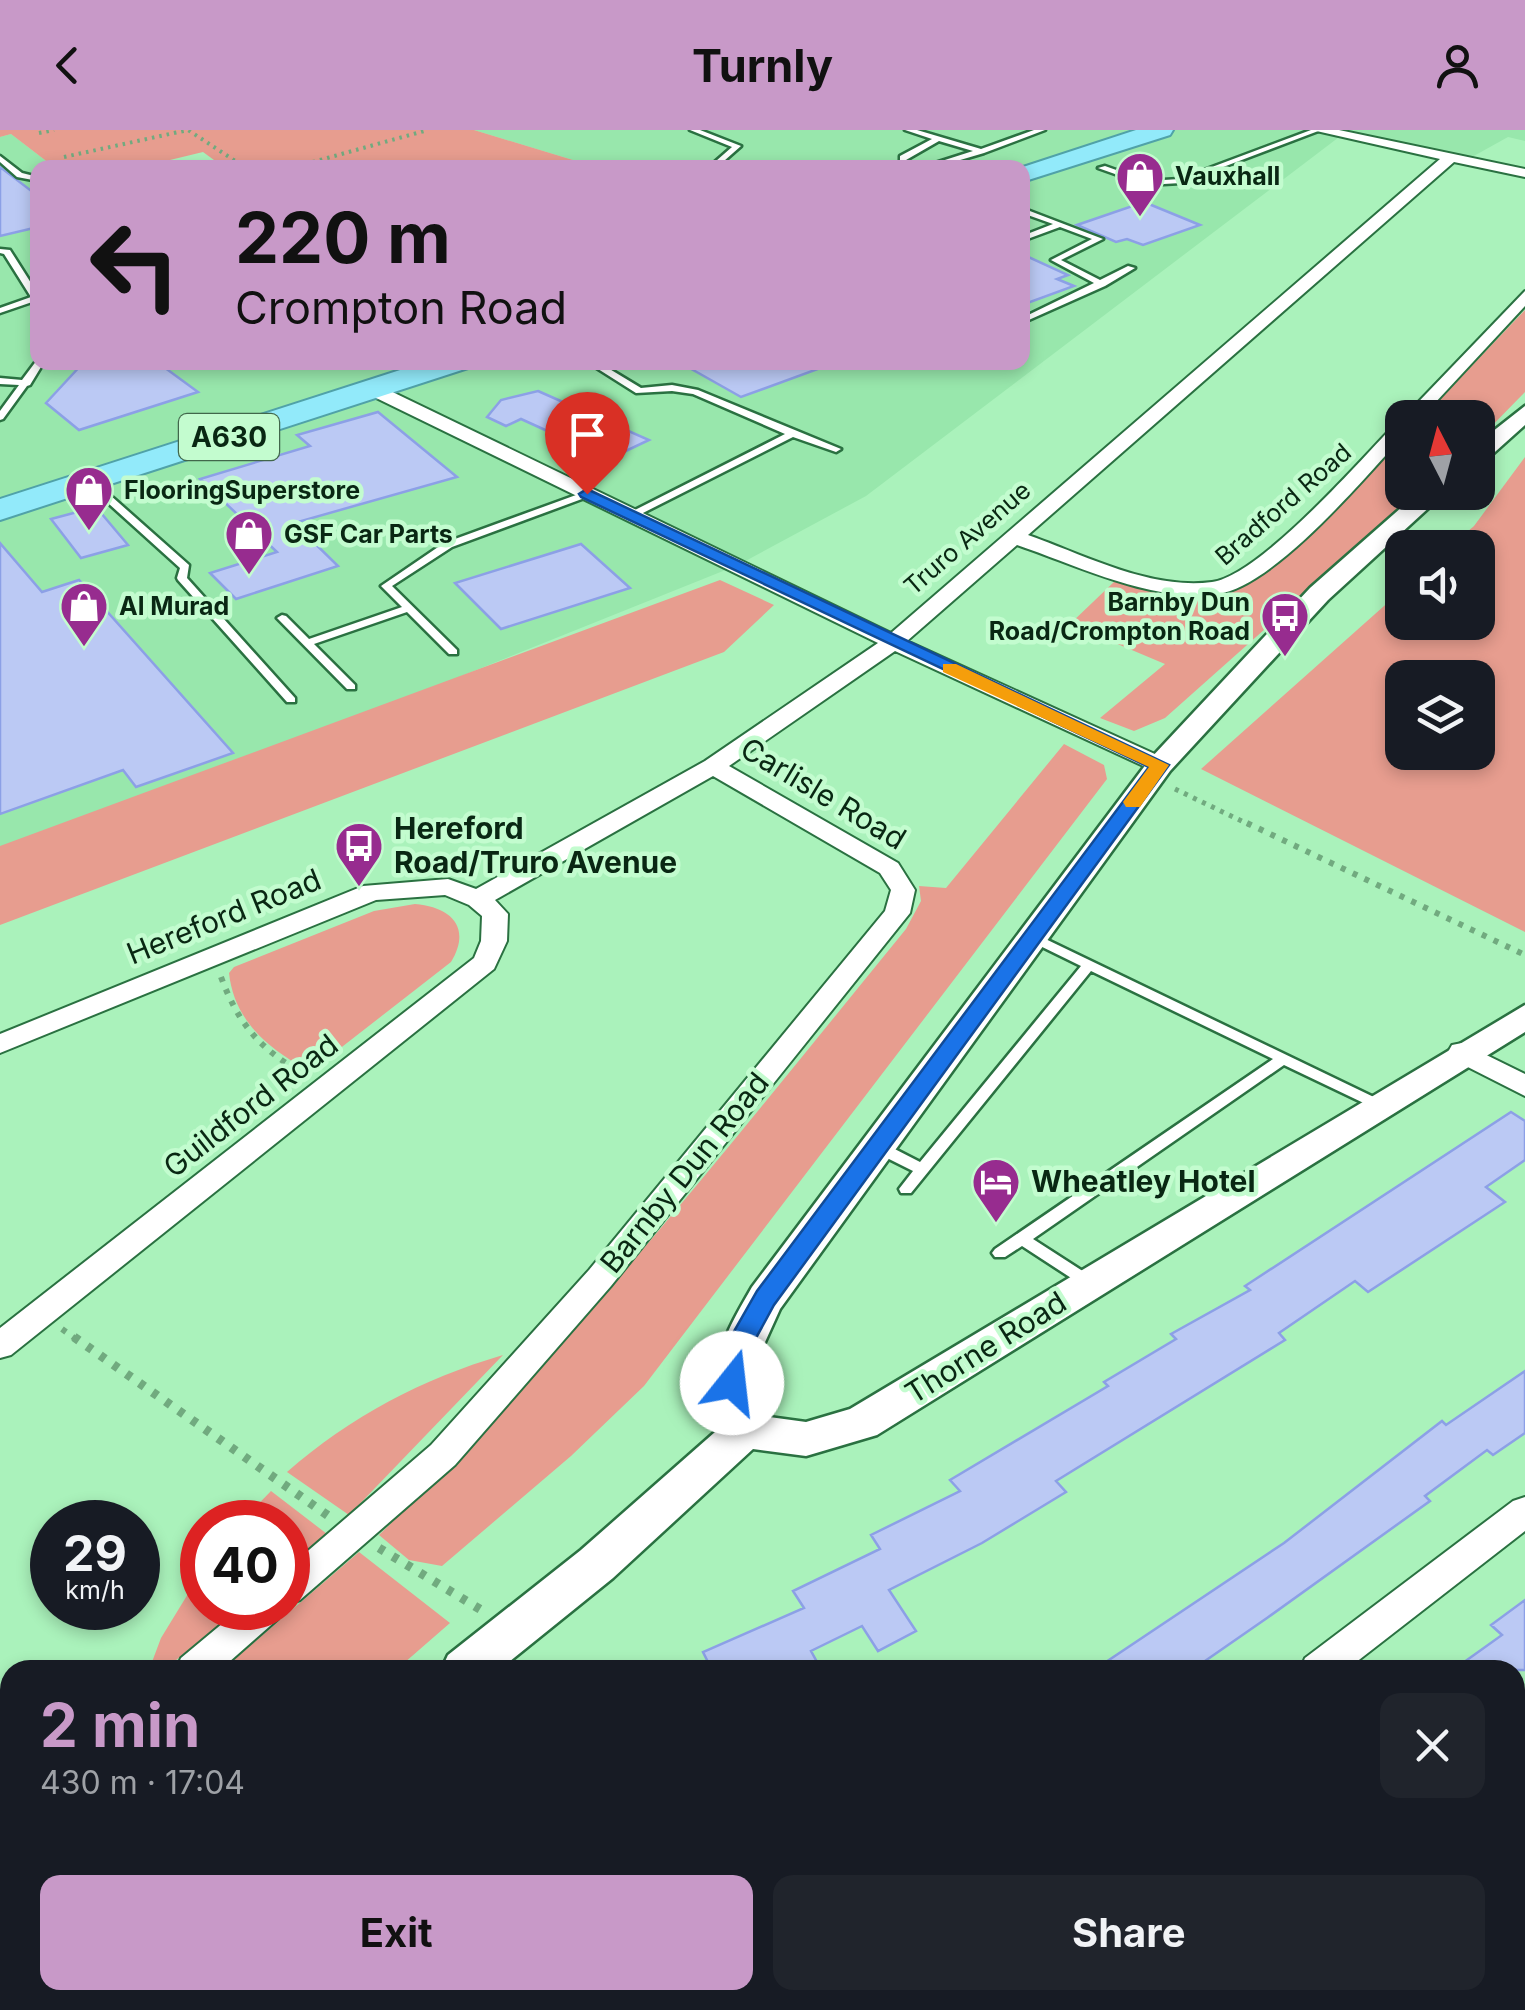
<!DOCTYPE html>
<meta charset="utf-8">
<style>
:root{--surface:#171b24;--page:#20242c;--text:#f1f3f6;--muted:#9ea1a6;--accent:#c899c8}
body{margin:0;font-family:Inter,sans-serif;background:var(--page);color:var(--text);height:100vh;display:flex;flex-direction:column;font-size:38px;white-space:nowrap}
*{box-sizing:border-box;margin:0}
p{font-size:32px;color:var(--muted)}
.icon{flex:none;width:55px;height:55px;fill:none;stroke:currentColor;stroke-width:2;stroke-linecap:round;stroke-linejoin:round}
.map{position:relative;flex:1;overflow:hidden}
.sheet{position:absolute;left:0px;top:1530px;width:1525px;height:350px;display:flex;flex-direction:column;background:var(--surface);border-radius:30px 30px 0 0;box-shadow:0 5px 15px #0003}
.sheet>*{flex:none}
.hud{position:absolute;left:30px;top:30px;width:1000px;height:210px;border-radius:20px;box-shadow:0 5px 15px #0003;background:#c899c8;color:#111;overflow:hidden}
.needle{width:65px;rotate:354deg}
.tools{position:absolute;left:1385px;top:270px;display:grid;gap:20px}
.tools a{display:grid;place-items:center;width:110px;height:110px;border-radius:20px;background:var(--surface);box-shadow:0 5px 15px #0003;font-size:50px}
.speed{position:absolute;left:30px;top:1370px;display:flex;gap:20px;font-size:50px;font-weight:700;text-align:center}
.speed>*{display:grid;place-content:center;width:130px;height:130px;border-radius:50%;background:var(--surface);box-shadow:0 5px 15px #0003;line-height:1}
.speed small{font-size:25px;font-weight:400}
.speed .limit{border:15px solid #d22;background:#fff;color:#111}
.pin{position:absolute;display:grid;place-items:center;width:85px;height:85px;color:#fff;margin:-102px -42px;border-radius:50% 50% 50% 0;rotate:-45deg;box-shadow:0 0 10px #0007}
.pin .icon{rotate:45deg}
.me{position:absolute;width:110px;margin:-55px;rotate:16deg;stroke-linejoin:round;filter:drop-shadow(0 0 8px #0008)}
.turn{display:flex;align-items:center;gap:35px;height:210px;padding:0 40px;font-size:45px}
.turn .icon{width:130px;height:130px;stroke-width:2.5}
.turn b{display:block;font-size:70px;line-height:85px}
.round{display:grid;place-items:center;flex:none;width:105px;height:105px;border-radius:20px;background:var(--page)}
.headline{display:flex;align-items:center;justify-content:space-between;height:170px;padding:0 40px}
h1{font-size:60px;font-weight:700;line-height:75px;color:var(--accent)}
.button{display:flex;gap:20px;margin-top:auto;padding:20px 40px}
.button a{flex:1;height:115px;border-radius:20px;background:var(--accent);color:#111;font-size:40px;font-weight:700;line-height:115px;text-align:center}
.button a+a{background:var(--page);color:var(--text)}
header{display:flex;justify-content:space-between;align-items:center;height:130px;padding:0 40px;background:var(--accent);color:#111;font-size:45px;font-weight:700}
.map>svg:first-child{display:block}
.built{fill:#98e7ac}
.green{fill:#e79d8f;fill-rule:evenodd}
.building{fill:#bbc9f4;stroke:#8ca0e6;stroke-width:2.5}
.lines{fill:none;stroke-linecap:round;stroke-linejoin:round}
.service-casing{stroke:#2a7141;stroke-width:5}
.minor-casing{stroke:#2a7141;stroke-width:4}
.tertiary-casing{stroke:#2a7141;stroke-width:5}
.trunk-casing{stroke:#50a2a8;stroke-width:4}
.path-far3{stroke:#71aa7f;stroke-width:4;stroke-dasharray:2.5 5;stroke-linecap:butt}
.path-far2{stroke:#71aa7f;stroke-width:5;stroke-dasharray:4 6;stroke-linecap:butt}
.path-far1{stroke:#71aa7f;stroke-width:6;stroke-dasharray:5 8;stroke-linecap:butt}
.path{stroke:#71aa7f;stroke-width:9;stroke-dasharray:6 10;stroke-linecap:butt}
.service{fill:#fff;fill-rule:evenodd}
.minor{fill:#fff;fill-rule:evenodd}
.tertiary{fill:#fff;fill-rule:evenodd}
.trunk{fill:#92eafa;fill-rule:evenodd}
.route{fill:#1a73e8;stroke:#114b97;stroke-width:2.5}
.slow{fill:#f59e0b}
.labels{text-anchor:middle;stroke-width:9;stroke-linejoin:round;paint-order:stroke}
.far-poi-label{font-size:25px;font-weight:bold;fill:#092713;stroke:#c3fccf;text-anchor:start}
.far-street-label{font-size:25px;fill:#092713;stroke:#c3fccf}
.shield{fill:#c3fccf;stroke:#41674b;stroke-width:2.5}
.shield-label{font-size:28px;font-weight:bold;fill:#092713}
.street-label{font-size:30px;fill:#092713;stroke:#c3fccf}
.poi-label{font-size:30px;font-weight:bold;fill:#092713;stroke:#c3fccf;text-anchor:start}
</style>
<header><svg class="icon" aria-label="back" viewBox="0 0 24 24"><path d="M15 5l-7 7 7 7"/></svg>Turnly<svg class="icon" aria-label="person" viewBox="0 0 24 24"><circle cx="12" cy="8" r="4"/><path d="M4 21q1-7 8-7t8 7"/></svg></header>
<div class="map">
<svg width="1525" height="1880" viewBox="0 0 1525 1880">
<rect width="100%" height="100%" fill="#aaf2bb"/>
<!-- built -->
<path class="built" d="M474 0H1525V11L1508 7 1472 27 1347 1 866 366 738 435 0 731V7L11 4 54 37 38 38V232H1022V38L596 37Z"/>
<!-- green -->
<path class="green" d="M0 0H474L596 37 225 38 203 22 141 37H54L11 4 0 7Z
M1525 180V262L1478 310V288L1423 287Z
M1402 309V362L1418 363 1165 588 1134 601 1100 588 1165 534 1070 494 1116 450C1146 457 1184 472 1215 467 1273 457 1360 351 1402 309Z
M1525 327V802L1201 639 1402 460V492H1478V418L1450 417 1474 396ZM1402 548H1478V622H1402Z
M720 450 774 475 724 522 0 795V716Z
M1064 614 1104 635 1107 649 644 1256 571 1326 442 1436 409 1430 379 1405C571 1218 737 1006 906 799L921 771 919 756 946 758Z
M415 774C451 777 472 797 451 832L320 934 304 938C266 917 234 889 229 843L234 837 374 781Z
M503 1225 349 1385 287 1342C351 1286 422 1249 503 1225Z
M271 1361 327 1404 288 1437V1392H241Z
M359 1422 450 1493 396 1540H222Z
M202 1441V1478H239L164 1540H149L161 1508Z
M10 1723 13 1870 0 1880V1731Z"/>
<!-- building -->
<path class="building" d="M0 37 38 66V97L0 106Z
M1144 72 1200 95 1143 115 1127 109 1116 112 1077 95Z
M1022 124 1068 145 1057 149 1074 156 1022 175Z
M84 232H157L198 262 79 300 46 273Z
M679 232H825L826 236 741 267Z
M538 261 649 310 609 329 521 289 506 296 487 287 501 270Z
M378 282 457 347 294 393 338 436 236 469 210 443 277 422 200 349 310 316 297 305Z
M96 377 128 415 81 428 51 389Z
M0 413 42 462 79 450 233 623 136 657 123 640 0 684Z
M581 414 630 458 501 499 455 453Z
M1511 982 1525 991V1030L1486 1057 1505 1072 1368 1162 1355 1151 1279 1203 1285 1210 1056 1351 1066 1362 982 1413 889 1460 916 1501 878 1521 862 1496 811 1521 817 1532 799 1540H712L703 1522 804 1478 793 1461 880 1419 871 1405 960 1361 950 1350 1108 1256 1104 1252 1176 1209 1171 1204 1250 1160 1245 1156Z
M1525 1241V1303L1493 1325 1487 1320 1425 1366 1430 1371 1267 1488 1192 1540H1094L1284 1413 1442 1291 1446 1295Z
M1525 1470V1540H1453L1502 1505 1491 1495Z"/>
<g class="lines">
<!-- service casing -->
<g class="service-casing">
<path id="service" d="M690 0H700L741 16 716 38H708L732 17Z
M905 0H917L981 19 1034 0H1045L984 23 933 38 926 36 973 21 939 11 906 30H900V26L932 9Z
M1311 0H1321L1181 53 1146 55 1098 38 1105 36 1147 51 1180 49Z
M0 26 22 43 38 47V51L17 47 0 32Z
M1022 78 1103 109 1061 130 1100 150 1128 136 1135 138 1105 156 1022 193V188L1094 153 1051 130 1092 109 1060 97 1022 111V106L1053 94 1022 83Z
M0 119 10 120 38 164V170L0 183V178L31 167 4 124 0 123Z
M37 230 38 232H44L30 255 27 256 3 289 0 290V281L19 255 0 254V248L22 250Z
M587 232H598L641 258 672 255 698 260 841 319 836 322 793 307 635 387H629V383L785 304 693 264 672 261 636 263Z
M87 350H93L189 435 187 448 295 568V572H287L178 450 177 448 180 438 87 354Z
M587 361 592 364 590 366 452 417 392 456 457 520V524H449L407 482 314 514 355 555V559H347L277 488 282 485 286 486 309 509 402 477 381 456 444 413Z
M1033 803 1382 971 1384 974 1382 977H1372L1284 935 1033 1109 1095 1149 1098 1153 1095 1157 1090 1159 1085 1157 1022 1116 1005 1127H995L992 1123 995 1119 1273 929 1091 841 911 1063H901L899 1059 913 1041 873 1021 871 1017 873 1013H883L920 1032 1081 836 1028 810 1027 807Z"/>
</g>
<!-- minor casing -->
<g class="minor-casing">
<path id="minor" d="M1312 0H1339L1525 39V47L1454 32 1028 405C1085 425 1150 460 1212 452 1259 446 1361 330 1396 293L1402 292V307C1364 349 1272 458 1217 464 1149 472 1079 436 1017 415L907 511 1168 630V640H1152L895 521 729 636 898 733 915 760 910 783 611 1156 455 1335 300 1470 288 1474V1438L431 1315 589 1140 885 781 891 760 880 743 713 646 495 770 508 784 507 811 494 839 11 1225 0 1228V1198L474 828 481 811 482 786 469 775 445 765 376 770 0 923V904L363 756 448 749 476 759 705 631 878 513 368 264V256H380L891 503 1440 29Z
M1525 161V176L1421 288 1402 289Z
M1462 913 1525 944V966L1452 929 1448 922 1452 915Z
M1525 1367V1401L1346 1540H1300L1305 1528 1513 1371Z
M241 1478H284L278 1489 220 1540H176L181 1528Z
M10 1680V1722L0 1726V1684Z
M567 1870H607L611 1880H571Z
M1175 1870H1218L1222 1880H1179Z"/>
</g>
<!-- tertiary casing -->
<g class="tertiary-casing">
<path id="tertiary" d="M1525 276V295L1486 330 1478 332V313Z
M1419 362H1446L1328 470 1170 641 780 1179 756 1232 762 1286 806 1292 850 1279 1525 875V902L877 1305 806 1326 753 1319 613 1448 499 1540H441L448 1525 581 1420 723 1295C707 1235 722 1209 752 1157L1150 629 1310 458Z
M40 1870H100L96 1880H36Z"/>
</g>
<!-- trunk casing -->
<g class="trunk-casing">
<path id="trunk" d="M1136 0H1173L1170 5 1022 52 1020 38Z
M425 232H472L468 238 0 390V369Z"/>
</g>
<!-- path-far3 -->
<path class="path-far3" d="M39 3 54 0
M64 27 188 0 246 38
M291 38 428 0
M542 38 557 33"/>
<!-- path-far2 -->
<path class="path-far2" d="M1175 659 1252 696"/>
<!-- path-far1 -->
<path class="path-far1" d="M1247 693 1525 825
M221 847C238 893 260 920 303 943
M62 1199 77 1210"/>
<!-- path -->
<path class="path" d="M74 1207 330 1387
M379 1418 483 1481"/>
<!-- service -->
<use href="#service" class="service"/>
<!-- minor -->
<use href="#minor" class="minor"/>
<!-- tertiary -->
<use href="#tertiary" class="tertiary"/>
<!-- trunk -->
<use href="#trunk" class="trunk"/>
</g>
<!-- route -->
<path class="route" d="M587 359 1169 635 774 1175 750 1219 745 1253 732 1264 718 1253 724 1219 757 1161 1149 637 581 367 579 364Z"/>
<!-- slow -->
<path class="slow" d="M943 534H956L1169 635 1140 677H1126L1123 672 1149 637 943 542Z"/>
<!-- icons -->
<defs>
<g id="shop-pin" transform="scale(2.5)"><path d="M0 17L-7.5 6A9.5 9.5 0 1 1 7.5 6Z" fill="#972c8f" stroke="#c3fccf"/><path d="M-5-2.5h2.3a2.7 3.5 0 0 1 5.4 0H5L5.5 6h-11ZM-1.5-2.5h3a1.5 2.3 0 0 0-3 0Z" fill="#fff"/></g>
<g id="bus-pin" transform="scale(2.5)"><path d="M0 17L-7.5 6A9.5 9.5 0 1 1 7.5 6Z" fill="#972c8f" stroke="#c3fccf"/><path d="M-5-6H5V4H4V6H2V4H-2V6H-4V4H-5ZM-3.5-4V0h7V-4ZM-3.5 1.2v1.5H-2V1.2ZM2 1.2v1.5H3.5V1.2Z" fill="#fff"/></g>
<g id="hotel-pin" transform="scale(2.5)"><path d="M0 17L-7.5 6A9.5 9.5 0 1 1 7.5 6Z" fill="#972c8f" stroke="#c3fccf"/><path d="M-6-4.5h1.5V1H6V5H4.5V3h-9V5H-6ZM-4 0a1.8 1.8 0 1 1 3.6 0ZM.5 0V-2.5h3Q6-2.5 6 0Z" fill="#fff"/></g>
</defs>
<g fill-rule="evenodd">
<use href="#shop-pin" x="1140" y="46"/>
<use href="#shop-pin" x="89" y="360"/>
<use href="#shop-pin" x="249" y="404"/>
<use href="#shop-pin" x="84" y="476"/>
<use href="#bus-pin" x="1285" y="486"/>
<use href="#bus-pin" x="359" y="716"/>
<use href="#hotel-pin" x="996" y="1052"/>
</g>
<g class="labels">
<!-- far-poi labels -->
<g class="far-poi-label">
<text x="1175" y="55">Vauxhall</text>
<text x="124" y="369">FlooringSuperstore</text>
<text x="284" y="413">GSF Car Parts</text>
<text x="1250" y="481" text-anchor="end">Barnby Dun<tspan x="1250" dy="29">Road/Crompton Road</tspan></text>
<text x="119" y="485">Al Murad</text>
</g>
<!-- far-street labels -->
<g class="far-street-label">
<text transform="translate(1283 374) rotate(-41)" y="9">Bradford Road</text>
<text transform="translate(967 408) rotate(-41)" y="9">Truro Avenue</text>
</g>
<!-- shield labels -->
<rect class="shield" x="179" y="284" width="100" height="46" rx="8"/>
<g class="shield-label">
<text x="229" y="317">A630</text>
</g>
<!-- street labels -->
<g class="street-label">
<text transform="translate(823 664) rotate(31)" y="10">Carlisle Road</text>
<text transform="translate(224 787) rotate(-22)" y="10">Hereford Road</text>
<text transform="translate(251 976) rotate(-38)" y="10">Guildford Road</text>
<text transform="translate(685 1043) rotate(-51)" y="10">Barnby Dun Road</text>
<text transform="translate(986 1218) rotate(-32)" y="10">Thorne Road</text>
</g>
<!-- poi labels -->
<g class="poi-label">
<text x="394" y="709">Hereford<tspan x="394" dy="34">Road/Truro Avenue</tspan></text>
<text x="1031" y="1062">Wheatley Hotel</text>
</g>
</g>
</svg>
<div class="tools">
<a><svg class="needle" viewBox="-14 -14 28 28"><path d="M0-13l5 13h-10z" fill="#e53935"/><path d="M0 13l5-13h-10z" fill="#9ea1a6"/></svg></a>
<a><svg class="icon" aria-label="sound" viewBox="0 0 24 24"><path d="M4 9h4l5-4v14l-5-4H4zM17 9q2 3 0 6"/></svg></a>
<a><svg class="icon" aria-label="layers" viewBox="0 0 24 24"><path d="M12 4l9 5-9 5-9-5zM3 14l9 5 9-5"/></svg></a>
</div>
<div class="speed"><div>29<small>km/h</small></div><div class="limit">40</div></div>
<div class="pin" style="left:587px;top:364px;background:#d93025"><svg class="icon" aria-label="arrive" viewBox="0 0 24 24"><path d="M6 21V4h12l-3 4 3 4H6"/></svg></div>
<svg class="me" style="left:732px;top:1253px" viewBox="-20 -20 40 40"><circle r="19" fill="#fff"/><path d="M0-13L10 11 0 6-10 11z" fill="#1a73e8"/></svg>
<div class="hud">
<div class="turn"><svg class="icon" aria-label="left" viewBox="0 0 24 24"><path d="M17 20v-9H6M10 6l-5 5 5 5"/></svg><div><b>220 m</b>Crompton Road</div></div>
</div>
<section class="sheet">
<div class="headline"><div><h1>2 min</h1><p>430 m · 17:04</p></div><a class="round"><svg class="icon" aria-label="close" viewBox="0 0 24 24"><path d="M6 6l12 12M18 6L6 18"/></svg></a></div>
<div class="button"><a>Exit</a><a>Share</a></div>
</section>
</div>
